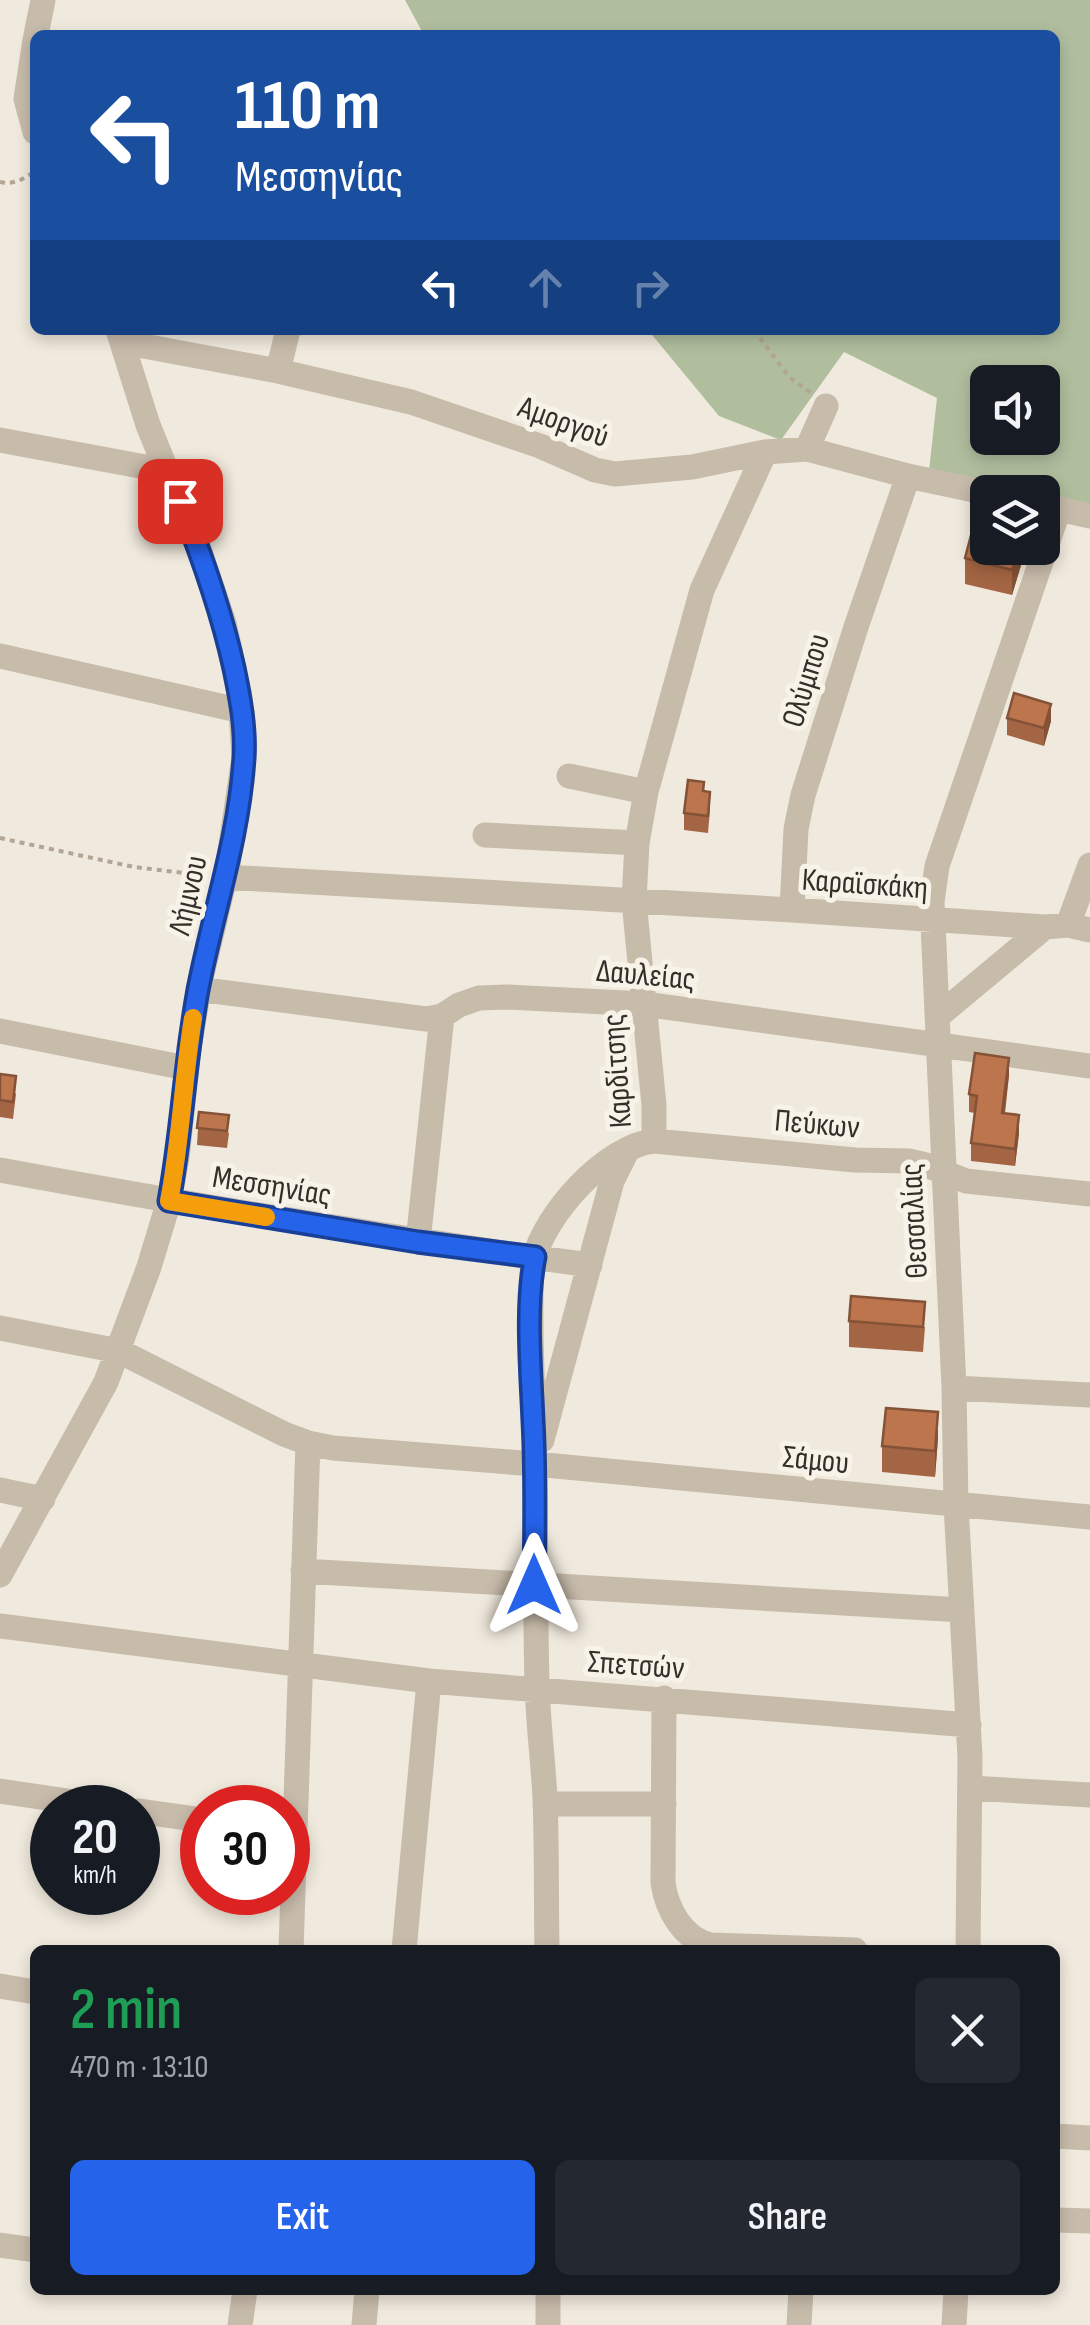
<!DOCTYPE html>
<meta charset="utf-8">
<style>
:root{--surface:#171b24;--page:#242831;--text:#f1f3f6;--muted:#9ea1a6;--accent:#2563eb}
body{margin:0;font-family:"Sofia Sans Condensed",sans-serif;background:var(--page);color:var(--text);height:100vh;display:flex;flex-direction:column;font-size:38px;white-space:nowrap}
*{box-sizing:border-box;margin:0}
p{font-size:32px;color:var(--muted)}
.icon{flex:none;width:55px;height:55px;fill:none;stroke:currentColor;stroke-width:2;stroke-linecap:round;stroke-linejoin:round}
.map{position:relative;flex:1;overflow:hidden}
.drawer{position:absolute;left:30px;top:1945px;width:1030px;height:350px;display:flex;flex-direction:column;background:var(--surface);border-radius:15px;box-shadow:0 5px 15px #0003}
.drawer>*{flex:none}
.hud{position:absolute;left:30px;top:30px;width:1030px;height:305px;border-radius:15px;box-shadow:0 5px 15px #0003;background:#1a4fa0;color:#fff;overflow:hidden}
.buttons{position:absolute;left:970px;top:365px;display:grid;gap:20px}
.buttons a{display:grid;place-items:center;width:90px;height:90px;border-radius:15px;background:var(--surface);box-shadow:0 5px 15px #0003;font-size:50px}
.speed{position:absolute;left:30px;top:1785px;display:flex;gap:20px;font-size:50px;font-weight:700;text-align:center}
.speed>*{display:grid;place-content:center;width:130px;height:130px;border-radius:50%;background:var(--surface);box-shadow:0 5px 15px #0003;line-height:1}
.speed small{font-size:25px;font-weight:400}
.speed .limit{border:15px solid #d22;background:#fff;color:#111}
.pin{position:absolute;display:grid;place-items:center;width:85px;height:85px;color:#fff;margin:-42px;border-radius:20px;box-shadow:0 5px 15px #0006}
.me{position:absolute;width:110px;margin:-55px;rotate:0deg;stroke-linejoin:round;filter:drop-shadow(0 0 8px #0008)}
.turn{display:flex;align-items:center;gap:35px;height:210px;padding:0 40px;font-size:45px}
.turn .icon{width:130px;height:130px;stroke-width:2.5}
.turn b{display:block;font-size:70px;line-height:85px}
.lanes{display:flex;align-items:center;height:95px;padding:0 40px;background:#0003;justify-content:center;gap:50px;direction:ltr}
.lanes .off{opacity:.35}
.round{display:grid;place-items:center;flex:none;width:105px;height:105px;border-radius:15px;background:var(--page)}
.summary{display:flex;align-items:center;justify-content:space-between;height:170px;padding:0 40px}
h1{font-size:60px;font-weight:600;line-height:75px;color:#1e9e55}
.button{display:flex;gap:20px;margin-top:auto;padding:20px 40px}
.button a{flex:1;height:115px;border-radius:15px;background:var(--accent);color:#fff;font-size:40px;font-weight:600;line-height:115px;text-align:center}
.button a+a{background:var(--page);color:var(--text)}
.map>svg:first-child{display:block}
.green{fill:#b0be9e;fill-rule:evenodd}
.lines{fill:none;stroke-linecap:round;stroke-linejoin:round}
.path{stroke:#b3a594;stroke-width:4;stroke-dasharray:5 5;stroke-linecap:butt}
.minor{stroke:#c7bbaa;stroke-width:25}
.wall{fill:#a36543}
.shaded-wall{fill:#845237}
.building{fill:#bd754e;stroke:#845237;stroke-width:2.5}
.route-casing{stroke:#184099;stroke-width:25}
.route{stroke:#2563eb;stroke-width:18}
.slow{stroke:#f59e0b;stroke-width:18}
.labels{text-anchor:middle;stroke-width:10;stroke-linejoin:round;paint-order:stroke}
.street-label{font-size:32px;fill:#352e29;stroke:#f8f3e9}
</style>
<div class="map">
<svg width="1090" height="2325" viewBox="0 0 1090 2325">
<rect width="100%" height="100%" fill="#f0e9dd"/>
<!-- green -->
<path class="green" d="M405 0H1090V512L1043 500 1042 492H1013L929 471 937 398 844 352 781 440 719 416 648 330H1055V35H424ZM988 382H1042V438H988Z"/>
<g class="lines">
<!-- path -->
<path class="path" d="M0 182C14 185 24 179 35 171
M754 330 789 377 811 393
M0 838 134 867 201 875"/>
<!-- minor -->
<path class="minor" d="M36 35 43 0
M35 40 26 99 35 132
M122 342 278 371 411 402 540 446 595 470 615 474 692 467 765 452 807 449 908 476 988 493
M278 371 288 330
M0 440 167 471
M807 449 826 406
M1046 506 1090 516
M0 656 242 711
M569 776 646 792
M485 835 637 843
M226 877 792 910 1045 927 1068 925 1090 930
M792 910 796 829 803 795 856 627 908 476
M1068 925 1090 865
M198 989 426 1019 442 1016 459 1005 479 998 506 997 644 1004 1090 1066
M937 1017 1045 927
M0 1031 186 1068
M654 1141 855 1160 909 1161 926 1165 966 1181 1090 1194
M0 1170C196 1206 392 1238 590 1265
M418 1242 442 1016
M0 1328 119 1351 284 1434 308 1443 333 1448 535 1464 1090 1517
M954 1388 1090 1395
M542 1440 612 1181 626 1153
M0 1490 43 1499
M303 1571 962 1610
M0 1575 106 1382 149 1267 169 1201 177 1158 189 1047 201 978 228 865 244 757 240 697 224 623 201 555 148 425 118 330
M0 1626 429 1681 969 1725
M664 1698 663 1883C667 1910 683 1939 711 1945L855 1950
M971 1788 1090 1795
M0 1791 115 1808
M545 1804H664
M138 1811 202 1820
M291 1950 308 1443
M404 1950 429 1681
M547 1950C546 1899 547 1848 545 1798 543 1760 538 1722 537 1684 535 1611 536 1537 535 1464 534 1415 531 1367 531 1319 531 1299 530 1278 534 1259 545 1214 606 1146 654 1141V1105L634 901 637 843 646 792 702 590 765 452
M968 1950 970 1757 956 1505 954 1388 932 902 937 866 1059 509
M0 1986 35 1992
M1055 2136 1090 2138
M1055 2220 1090 2221
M0 2245 35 2250
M240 2325 245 2290
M364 2325 367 2290
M548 2325V2290
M799 2325 801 2290
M954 2325 956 2290"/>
</g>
<!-- wall -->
<path class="wall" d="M1022 548V562L1012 595 965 584V558Z
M1007 718 1051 721 1044 746 1007 735Z
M704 791 710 809 708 833 684 830V813Z
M0 1074 16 1094 13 1119 0 1117Z
M1009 1075 1005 1114 1019 1133 1015 1166 971 1161V1143L975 1113 969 1112V1094Z
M199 1112 229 1133 227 1148 197 1145Z
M849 1321 925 1327 923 1352 849 1347Z
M938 1438 935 1477 882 1472V1446Z"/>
<!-- shaded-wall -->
<path class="shaded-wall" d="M1019 548H1022V562L1012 595V570Z
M1051 704V721L1044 746V728Z
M1009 1058V1075L1002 1131V1113Z
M1019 1115V1133L1015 1166V1149Z
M938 1412V1438L935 1477V1451Z"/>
<!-- building -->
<path class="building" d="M974 524 988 527V548H1019L1012 570 965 558Z
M1014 693 1051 704 1044 728 1007 718Z
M688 780 704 782 703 791 710 792 708 816 684 813Z
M975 1053 1009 1058 1002 1113 1019 1115 1015 1149 971 1143 977 1096 969 1094Z
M0 1074 16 1076 13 1102 0 1100Z
M199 1112 229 1115 227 1131 197 1128Z
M851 1296 925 1302 923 1327 849 1321Z
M886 1408 938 1412 935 1451 882 1446Z"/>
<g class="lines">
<!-- route casing -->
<g class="route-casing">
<path id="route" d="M180 501C202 556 221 610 234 668 240 697 246 728 244 758 239 838 213 912 198 990 185 1060 182 1131 169 1201L418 1242 535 1257C525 1305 531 1372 533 1421 536 1476 535 1530 534 1585"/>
</g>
<!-- route -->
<use href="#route" class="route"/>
<!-- slow -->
<path class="slow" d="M193 1018C183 1079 181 1140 169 1201L266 1217"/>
</g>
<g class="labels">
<!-- street labels -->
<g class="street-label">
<text transform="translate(564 421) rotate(20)" y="11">Αμοργού</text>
<text transform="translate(805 680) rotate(-73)" y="11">Ολύμπου</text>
<text transform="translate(865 883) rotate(4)" y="11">Καραϊσκάκη</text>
<text transform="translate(187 895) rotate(-77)" y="11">Λήμνου</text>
<text transform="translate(646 974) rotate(5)" y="11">Δαυλείας</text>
<text transform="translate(616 1071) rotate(-94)" y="11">Καρδίτσης</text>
<text transform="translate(817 1123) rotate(5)" y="11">Πεύκων</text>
<text transform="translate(272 1185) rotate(9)" y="11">Μεσσηνίας</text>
<text transform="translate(913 1221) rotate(-93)" y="11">Θεσσαλίας</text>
<text transform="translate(816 1459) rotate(6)" y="11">Σάμου</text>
<text transform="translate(636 1664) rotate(4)" y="11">Σπετσών</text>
</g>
</g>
</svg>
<div class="buttons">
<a><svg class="icon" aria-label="sound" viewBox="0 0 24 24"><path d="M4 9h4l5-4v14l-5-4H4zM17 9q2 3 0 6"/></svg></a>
<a><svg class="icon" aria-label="layers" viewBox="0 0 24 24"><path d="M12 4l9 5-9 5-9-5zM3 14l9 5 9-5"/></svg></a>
</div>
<div class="speed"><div>20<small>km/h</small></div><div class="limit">30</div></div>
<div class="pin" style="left:180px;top:501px;background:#d93025"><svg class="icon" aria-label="arrive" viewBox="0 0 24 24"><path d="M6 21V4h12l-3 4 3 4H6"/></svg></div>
<svg class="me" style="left:534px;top:1585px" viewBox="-20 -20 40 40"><path d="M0-17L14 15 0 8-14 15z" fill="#2563eb" stroke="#fff" stroke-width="4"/></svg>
<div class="hud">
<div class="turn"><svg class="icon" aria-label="left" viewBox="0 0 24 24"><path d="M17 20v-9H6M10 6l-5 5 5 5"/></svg><div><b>110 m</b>Μεσσηνίας</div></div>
<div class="lanes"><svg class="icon" aria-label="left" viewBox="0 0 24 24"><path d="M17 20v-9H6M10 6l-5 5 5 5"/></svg><svg class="icon off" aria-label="ahead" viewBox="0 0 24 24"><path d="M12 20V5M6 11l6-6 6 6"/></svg><svg class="icon off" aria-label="right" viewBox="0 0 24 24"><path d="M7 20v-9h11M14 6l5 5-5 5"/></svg></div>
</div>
<section class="drawer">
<div class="summary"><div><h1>2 min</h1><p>470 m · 13:10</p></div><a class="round"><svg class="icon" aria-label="close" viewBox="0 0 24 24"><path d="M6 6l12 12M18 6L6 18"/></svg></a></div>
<div class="button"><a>Exit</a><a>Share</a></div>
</section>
</div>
